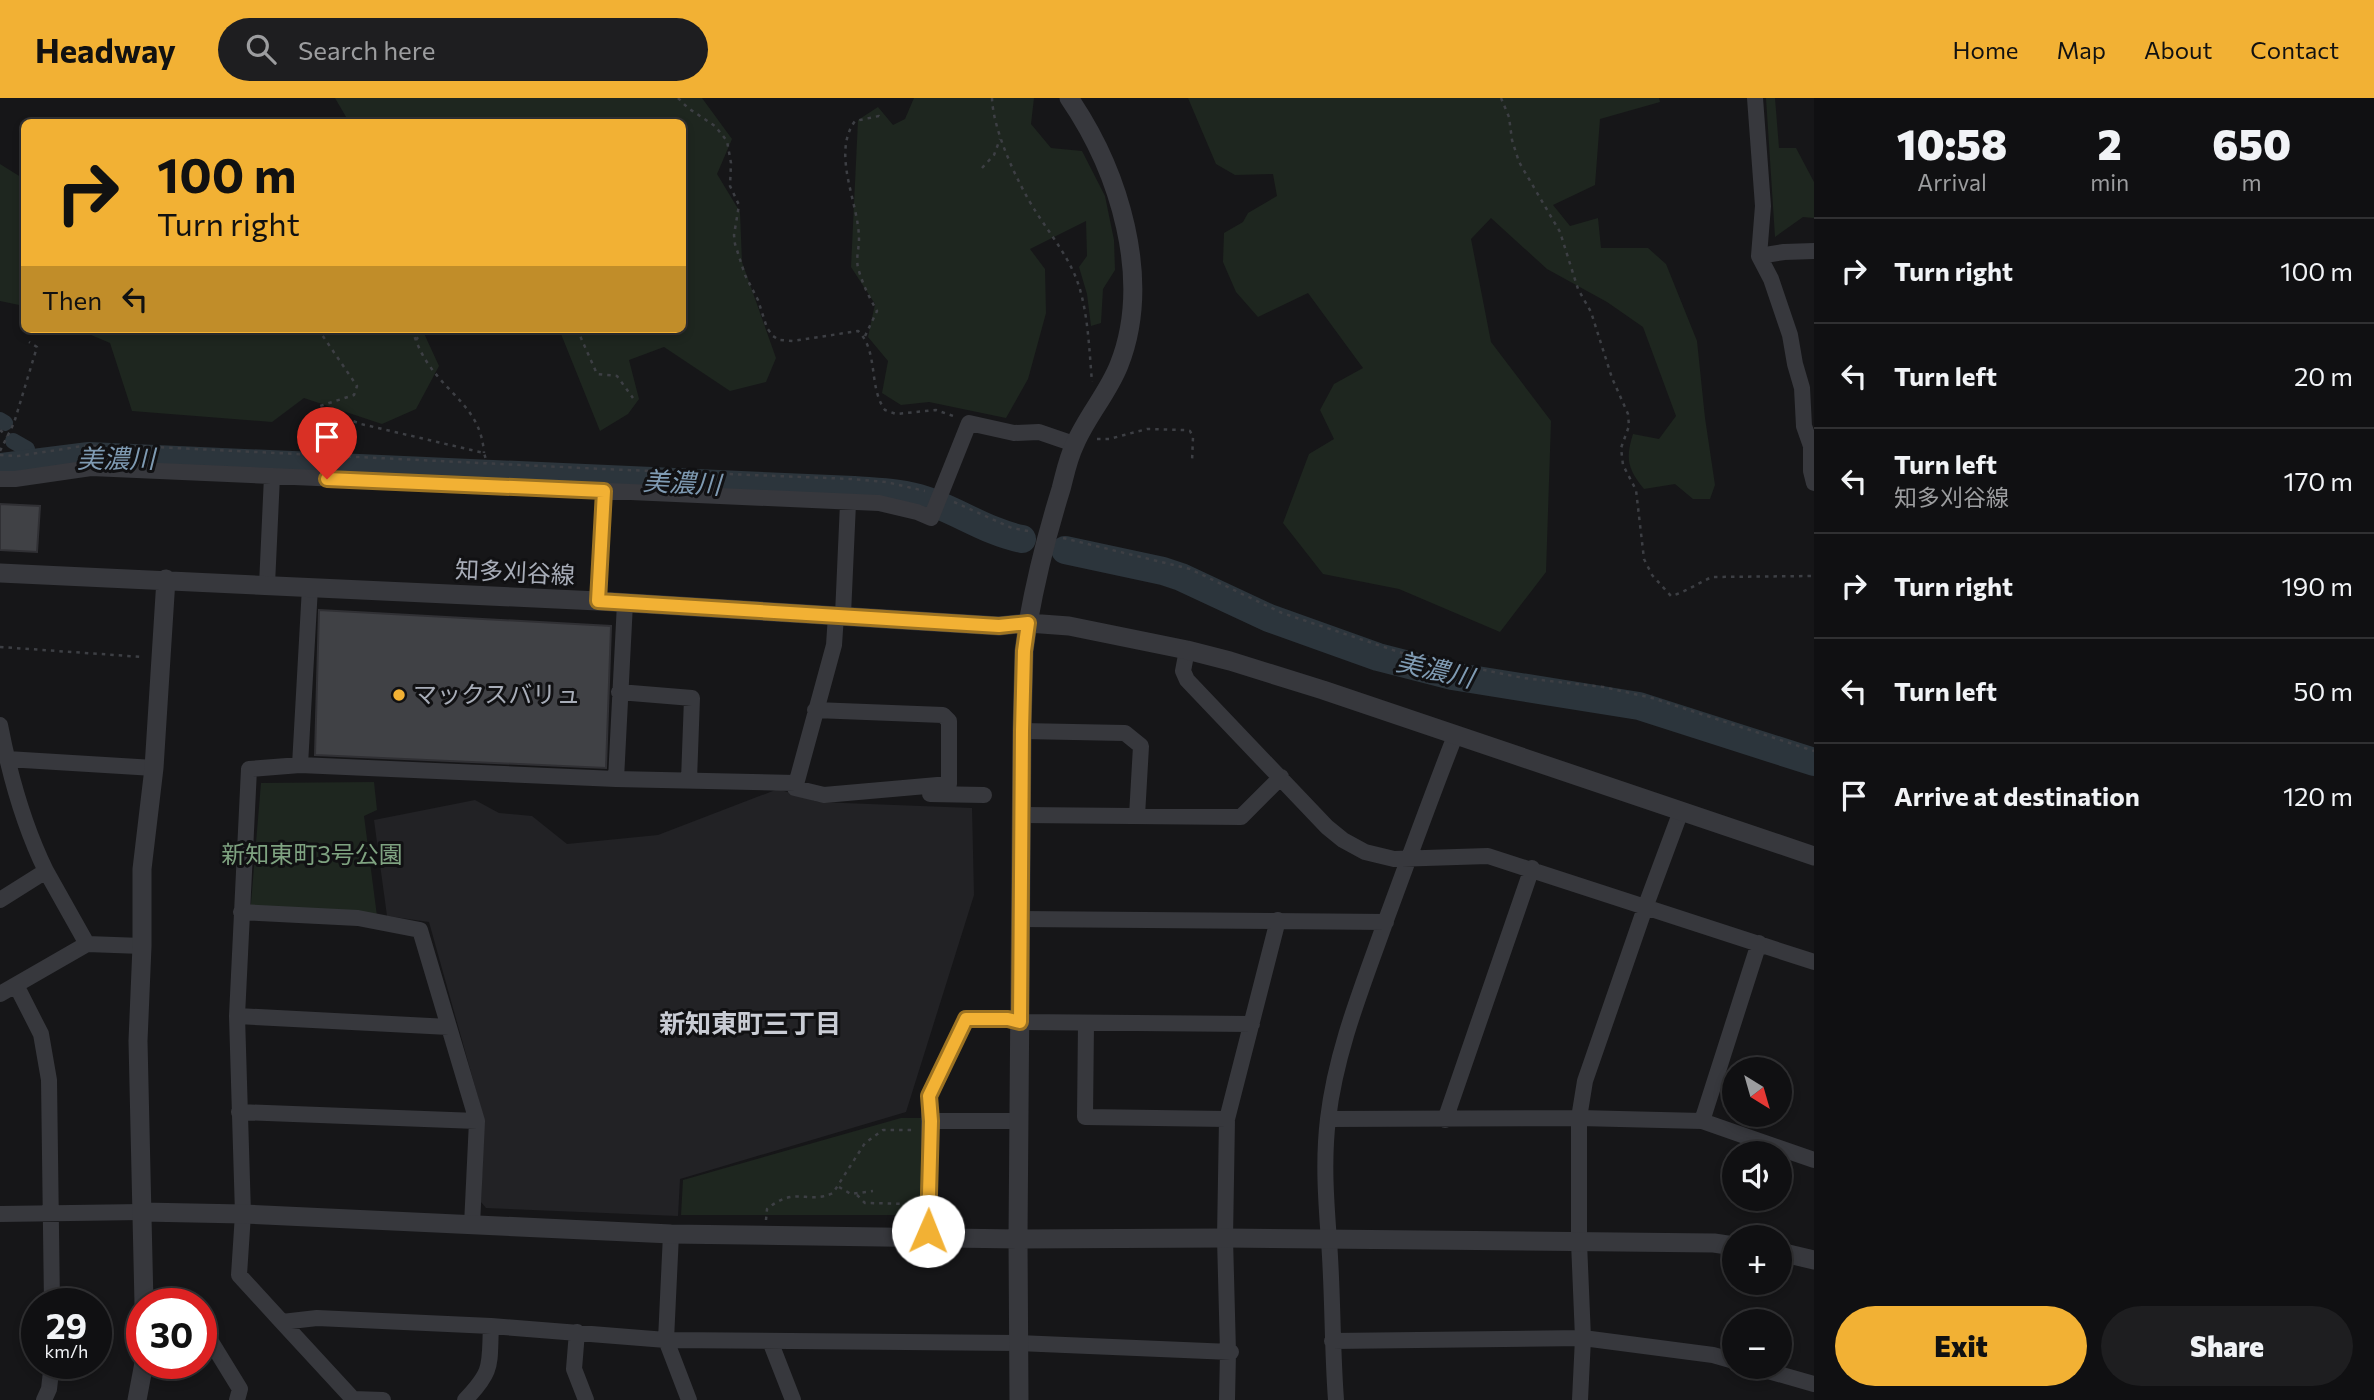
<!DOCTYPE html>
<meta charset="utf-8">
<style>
:root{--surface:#101012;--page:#1e1e20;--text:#f1f3f6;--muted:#9c9d9f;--line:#303032;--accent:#f2b134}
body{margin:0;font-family:Commissioner,"Noto Sans JP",sans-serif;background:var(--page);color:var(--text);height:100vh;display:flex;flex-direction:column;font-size:26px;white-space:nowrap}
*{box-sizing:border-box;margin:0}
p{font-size:23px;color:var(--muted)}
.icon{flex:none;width:38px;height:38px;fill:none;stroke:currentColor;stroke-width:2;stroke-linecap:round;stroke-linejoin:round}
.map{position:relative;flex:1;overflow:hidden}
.side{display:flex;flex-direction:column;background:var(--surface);width:560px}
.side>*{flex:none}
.top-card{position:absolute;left:21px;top:21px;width:665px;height:214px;border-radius:10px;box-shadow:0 4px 10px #0003,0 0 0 2px var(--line);background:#f2b134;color:#111;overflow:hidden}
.needle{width:46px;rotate:143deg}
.fabs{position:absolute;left:1722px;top:959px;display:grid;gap:14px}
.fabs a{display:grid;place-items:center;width:70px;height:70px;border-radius:50%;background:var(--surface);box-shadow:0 4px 10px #0003,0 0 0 2px var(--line);font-size:35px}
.speed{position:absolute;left:21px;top:1190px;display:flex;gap:14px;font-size:35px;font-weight:700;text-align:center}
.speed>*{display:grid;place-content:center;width:91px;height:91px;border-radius:50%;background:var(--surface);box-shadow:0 4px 10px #0003,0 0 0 2px var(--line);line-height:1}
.speed small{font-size:18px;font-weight:400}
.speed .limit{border:10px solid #d22;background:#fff;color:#111}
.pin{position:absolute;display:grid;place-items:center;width:60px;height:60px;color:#fff;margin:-72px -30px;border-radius:50% 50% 50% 0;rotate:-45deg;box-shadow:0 0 7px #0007}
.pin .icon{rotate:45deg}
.me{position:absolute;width:77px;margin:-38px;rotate:1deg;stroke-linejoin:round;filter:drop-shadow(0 0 5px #0008)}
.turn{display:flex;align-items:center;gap:24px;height:147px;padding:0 21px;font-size:32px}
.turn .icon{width:91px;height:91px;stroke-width:2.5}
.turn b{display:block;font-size:49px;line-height:60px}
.then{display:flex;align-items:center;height:66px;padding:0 21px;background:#0003;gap:14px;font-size:26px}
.eta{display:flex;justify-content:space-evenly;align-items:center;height:119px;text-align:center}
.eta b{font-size:42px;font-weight:800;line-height:49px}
.button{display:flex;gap:14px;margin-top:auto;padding:14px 21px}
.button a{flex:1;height:80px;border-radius:42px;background:var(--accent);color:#111;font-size:28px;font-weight:800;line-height:80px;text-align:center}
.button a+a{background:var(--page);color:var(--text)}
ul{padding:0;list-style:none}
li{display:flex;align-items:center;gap:21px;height:105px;padding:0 21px;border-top:2px solid var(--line)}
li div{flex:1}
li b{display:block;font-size:26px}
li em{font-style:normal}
header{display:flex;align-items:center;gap:42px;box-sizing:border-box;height:98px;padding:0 35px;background:var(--accent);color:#111}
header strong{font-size:33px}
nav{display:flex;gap:38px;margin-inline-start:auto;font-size:24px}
.search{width:490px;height:63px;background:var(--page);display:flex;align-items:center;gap:18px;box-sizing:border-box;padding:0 24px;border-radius:38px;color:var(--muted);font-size:26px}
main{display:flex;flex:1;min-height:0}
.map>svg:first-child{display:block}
.built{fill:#222225}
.green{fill:#1e261f}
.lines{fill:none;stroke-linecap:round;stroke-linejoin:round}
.canal{stroke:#2c353c;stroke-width:16}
.river{stroke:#2c353c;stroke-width:28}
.building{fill:#404145;stroke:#303034;stroke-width:2}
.path{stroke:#3d3f44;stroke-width:2.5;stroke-dasharray:3.5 5;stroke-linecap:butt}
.minor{stroke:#37383d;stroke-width:16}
.tertiary{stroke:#37383d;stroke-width:19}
.route-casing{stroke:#9d7322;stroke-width:18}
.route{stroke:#f2b134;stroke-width:12}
.poi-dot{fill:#f2b134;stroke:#111113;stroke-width:2.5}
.labels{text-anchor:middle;stroke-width:6;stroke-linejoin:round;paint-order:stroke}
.street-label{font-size:24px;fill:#a8adb8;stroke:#111113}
.poi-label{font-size:24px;fill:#a8adb8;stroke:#111113;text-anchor:start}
.park-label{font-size:24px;fill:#7fa381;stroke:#111113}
.water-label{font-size:26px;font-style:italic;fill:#7f9bb3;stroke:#111113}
.neighbourhood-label{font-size:26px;font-weight:bold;fill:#c9ccd4;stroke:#111113}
</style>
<header>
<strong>Headway</strong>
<div class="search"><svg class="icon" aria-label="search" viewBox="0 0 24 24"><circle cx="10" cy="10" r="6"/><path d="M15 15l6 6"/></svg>Search here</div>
<nav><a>Home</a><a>Map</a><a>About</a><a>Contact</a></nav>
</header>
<main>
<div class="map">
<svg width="1814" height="1302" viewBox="0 0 1814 1302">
<rect width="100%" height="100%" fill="#161618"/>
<!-- built -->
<path class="built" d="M778 691 818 704 972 710 974 797 906 1014 680 1081 678 1118 486 1110 481 1104 484 1021 429 824 387 818 374 722 475 702 499 715 532 718 567 746 658 737Z"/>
<!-- green -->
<path class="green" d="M335 0H702L732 41 717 76 740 114 742 164 776 260 766 284 730 293 664 249 629 262 639 301 628 316 600 333 559 231H682V24H349Z
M914 0H1034L1031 26 1051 50 1082 53 1105 98 1114 142 1115 172 1103 191 1101 225 1091 228 1087 196 1079 169 1087 158 1086 123 1030 151 1045 171 1046 215 1028 281 1006 320 929 304 901 307 882 295 888 263 868 239 875 206 851 169 858 22 878 9 893 27 905 21Z
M1188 0H1659L1660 4 1600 21 1595 87 1553 107 1570 128 1598 120 1601 150H1648L1666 166 1697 243 1705 320 1715 387 1710 401H1693L1675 386 1644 391C1628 371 1625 361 1633 336L1659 341 1676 318 1643 229 1607 204 1547 171 1491 120 1471 141 1491 244 1551 323 1546 474 1500 534 1399 491 1323 476 1283 425 1309 356 1334 341 1320 312 1334 286 1363 270 1308 195 1258 219 1236 194 1223 164 1224 135 1243 124 1248 115 1277 98 1273 76 1235 77 1216 66Z
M1766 0H1775L1779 50H1796L1814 84V120L1803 119 1775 139Z
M0 66 24 81V208L0 203Z
M77 231H422L439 268 416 311 382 326 304 300 272 324 132 313 110 245Z
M374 684 377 712 364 718 377 818 250 817 261 685Z
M901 1020H924L922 1117H681L683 1082Z"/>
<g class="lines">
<!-- canal -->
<path class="canal" d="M0 322 5 325
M13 343 27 351"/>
<!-- river -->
<path class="river" d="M0 369 89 358 854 392C877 394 902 394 925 402 958 413 987 434 1022 441
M1065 452 1163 473 1181 479 1269 520 1378 559 1452 578 1639 608 1814 664"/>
</g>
<!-- building -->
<path class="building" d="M0 406 40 408 37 454 0 452Z
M319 512 611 528 606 670 315 657Z"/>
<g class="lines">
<!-- path -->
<path class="path" d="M678 0 688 10 715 28 727 43 731 65 730 88 739 107 734 137 735 146 745 177 758 202 767 230 773 238 779 242 793 243 858 233C879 253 868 289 885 312L896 316 936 312 956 319
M992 0C993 33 1018 86 1036 114 1049 134 1063 152 1073 173 1088 204 1089 250 1092 284
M1501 0 1509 19 1512 42 1519 64 1560 134 1578 191 1591 214 1612 280 1628 316 1629 328 1621 350 1623 367 1636 392 1644 461 1652 477 1671 498C1686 494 1698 485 1712 479L1814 478
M982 70 994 57 1000 41
M318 231 357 288 354 297 320 308V311L361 326 484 355 487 365
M412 231C416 244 421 256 429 267 451 299 481 312 484 355
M577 231 597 276 617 278 633 300
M865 238 877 213C870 201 863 187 859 173 855 162 859 152 859 141 859 105 831 56 855 23L879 18 882 21
M416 242 424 231
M0 332 7 338
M1097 341H1109L1147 331 1185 332 1190 333 1193 339 1192 364
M0 353 14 325 37 249 29 244
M0 357 18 358 83 348H134L603 371 851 381 886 384 925 393
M954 404 1012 430 1033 434
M1063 440 1190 471 1282 515 1402 555 1523 580 1603 589 1652 600 1814 653
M0 549 143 559
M839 1089 851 1096 873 1093
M857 1097 865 1105 913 1106
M766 1122 767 1111C796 1087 808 1107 833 1095L865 1045 883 1032H915"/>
<!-- minor -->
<path class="minor" d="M1755 0 1763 108 1759 158 1771 181 1790 237 1795 266 1802 290 1804 328 1811 348V373L1814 385
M1759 158 1784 154 1814 153
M0 381H15L91 370 879 405 917 414 931 420 969 325 1014 335 1039 334 1074 346
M267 487 272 378
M598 503 604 393
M843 517 848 405
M1187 552 1183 573 1187 582 1327 729 1343 742 1365 754 1394 761 1488 758 1814 864
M619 594 692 600 689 682
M815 612 943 617 949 623V686L824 697 795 690 834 547 836 517
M0 627C10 679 23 726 46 773L0 802
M1022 633 1125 635 1141 648 1137 718
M7 661 154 670
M300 667 310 489
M616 681 625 505
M796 685 616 681 300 667 249 671 237 918 243 1116 239 1177 282 1224 317 1220 491 1228 666 1242 1018 1245 1231 1254
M930 696 984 697
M1023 717 1241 719 1281 679
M46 773 87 846
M241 814 358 820 420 832 477 1023 472 1127
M1020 821 1386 824
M16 887 41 936 49 982 52 1206
M0 896 87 846 142 848
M237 918 449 929
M1086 925 1085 1019 1227 1021
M239 1014 477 1023
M1328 1021 1579 1020 1702 1023 1814 1062
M1445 1022 1532 770
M931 1023H1020
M1702 1023 1759 845
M0 1116 142 1114
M671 1136 666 1242 689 1302
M929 1140V998L966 921H1008L1020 924 1252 926
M282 1224 353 1301 383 1302
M201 1232 205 1234 240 1291 237 1302
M577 1234 574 1271 586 1302
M770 1243 793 1302
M1332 1243 1583 1240 1713 1257 1734 1263
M1754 1269 1814 1286
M44 1302 49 1291 52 1265
M465 1302C494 1272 489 1267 491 1228
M1227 1302 1228 1254 1225 1140 1227 1021 1278 822
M1336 1302C1332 1249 1333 1196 1329 1143 1326 1102 1323 1062 1328 1021 1336 952 1363 887 1386 822 1409 760 1431 699 1455 638
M1580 1302 1583 1240 1579 1144V1020L1585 983 1646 807 1681 713"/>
<!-- tertiary -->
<path class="tertiary" d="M1069 0C1119 73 1153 181 1119 267 1108 295 1087 318 1075 346 1068 360 1065 376 1061 391 1047 436 1036 480 1028 525L1069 528 1187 552 1230 563 1323 592 1814 758
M0 475 598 503 999 528 1028 525 1024 553 1022 633 1018 1141 1019 1302
M142 1114 243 1116 671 1136 1018 1141 1225 1140 1714 1145 1734 1148
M1780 1154 1814 1162
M144 1206 138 943 142 848V771L154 670 166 481
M137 1302 144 1265"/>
</g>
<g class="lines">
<!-- route casing -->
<g class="route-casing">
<path id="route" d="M327 381 604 393 598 503 999 528 1028 525 1024 553 1022 633 1020 924 1008 921H966L929 998 931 1023 928 1133"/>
</g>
<!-- route -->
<use href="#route" class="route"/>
</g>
<!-- markers -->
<circle class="poi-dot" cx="399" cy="597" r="7"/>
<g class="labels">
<!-- street labels -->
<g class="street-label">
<text transform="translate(515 475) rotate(3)" y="8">知多刈谷線</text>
</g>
<!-- poi labels -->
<g class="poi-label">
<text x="413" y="605">マックスバリュ</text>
</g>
<!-- park labels -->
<g class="park-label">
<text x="312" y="765">新知東町3号公園</text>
</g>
<!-- water labels -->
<g class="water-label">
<text x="116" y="370">美濃川</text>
<text transform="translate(682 385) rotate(3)" y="9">美濃川</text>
<text transform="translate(1435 572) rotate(13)" y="9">美濃川</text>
</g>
<!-- neighbourhood labels -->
<g class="neighbourhood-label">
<text x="750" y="935">新知東町三丁目</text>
</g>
</g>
</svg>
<div class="fabs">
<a><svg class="needle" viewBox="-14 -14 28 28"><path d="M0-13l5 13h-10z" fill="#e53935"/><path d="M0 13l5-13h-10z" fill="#9c9d9f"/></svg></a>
<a><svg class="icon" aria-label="sound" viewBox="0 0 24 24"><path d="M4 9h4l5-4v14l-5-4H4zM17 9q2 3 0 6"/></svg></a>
<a>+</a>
<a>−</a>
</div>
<div class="speed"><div>29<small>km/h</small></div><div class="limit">30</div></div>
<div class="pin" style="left:327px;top:381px;background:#d93025"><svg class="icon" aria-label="arrive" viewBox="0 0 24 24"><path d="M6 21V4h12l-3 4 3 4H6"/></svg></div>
<svg class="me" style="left:928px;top:1133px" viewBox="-20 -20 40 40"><circle r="19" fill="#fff"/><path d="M0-13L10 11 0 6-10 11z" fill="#f2b134"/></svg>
<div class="top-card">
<div class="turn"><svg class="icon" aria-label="right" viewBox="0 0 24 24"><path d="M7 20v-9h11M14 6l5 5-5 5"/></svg><div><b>100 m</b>Turn right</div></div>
<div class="then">Then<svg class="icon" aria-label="left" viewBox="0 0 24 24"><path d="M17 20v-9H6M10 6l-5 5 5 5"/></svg></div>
</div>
</div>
<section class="side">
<div class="eta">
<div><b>10:58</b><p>Arrival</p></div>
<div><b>2</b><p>min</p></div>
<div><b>650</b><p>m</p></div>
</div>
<ul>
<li><svg class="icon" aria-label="right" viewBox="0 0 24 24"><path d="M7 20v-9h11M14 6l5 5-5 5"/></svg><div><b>Turn right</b></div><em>100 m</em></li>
<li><svg class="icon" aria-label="left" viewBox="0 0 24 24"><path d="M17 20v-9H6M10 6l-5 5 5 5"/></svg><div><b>Turn left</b></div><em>20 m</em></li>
<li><svg class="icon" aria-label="left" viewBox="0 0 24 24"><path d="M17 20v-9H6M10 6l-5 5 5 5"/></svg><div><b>Turn left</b><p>知多刈谷線</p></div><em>170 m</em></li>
<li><svg class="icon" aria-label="right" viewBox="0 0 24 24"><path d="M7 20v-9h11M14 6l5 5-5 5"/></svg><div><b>Turn right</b></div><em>190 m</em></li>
<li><svg class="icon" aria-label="left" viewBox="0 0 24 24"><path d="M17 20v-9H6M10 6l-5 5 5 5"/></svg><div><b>Turn left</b></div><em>50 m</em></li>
<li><svg class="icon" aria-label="arrive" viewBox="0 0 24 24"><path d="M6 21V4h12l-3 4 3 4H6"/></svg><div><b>Arrive at destination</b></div><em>120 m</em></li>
</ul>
<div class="button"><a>Exit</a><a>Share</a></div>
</section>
</main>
